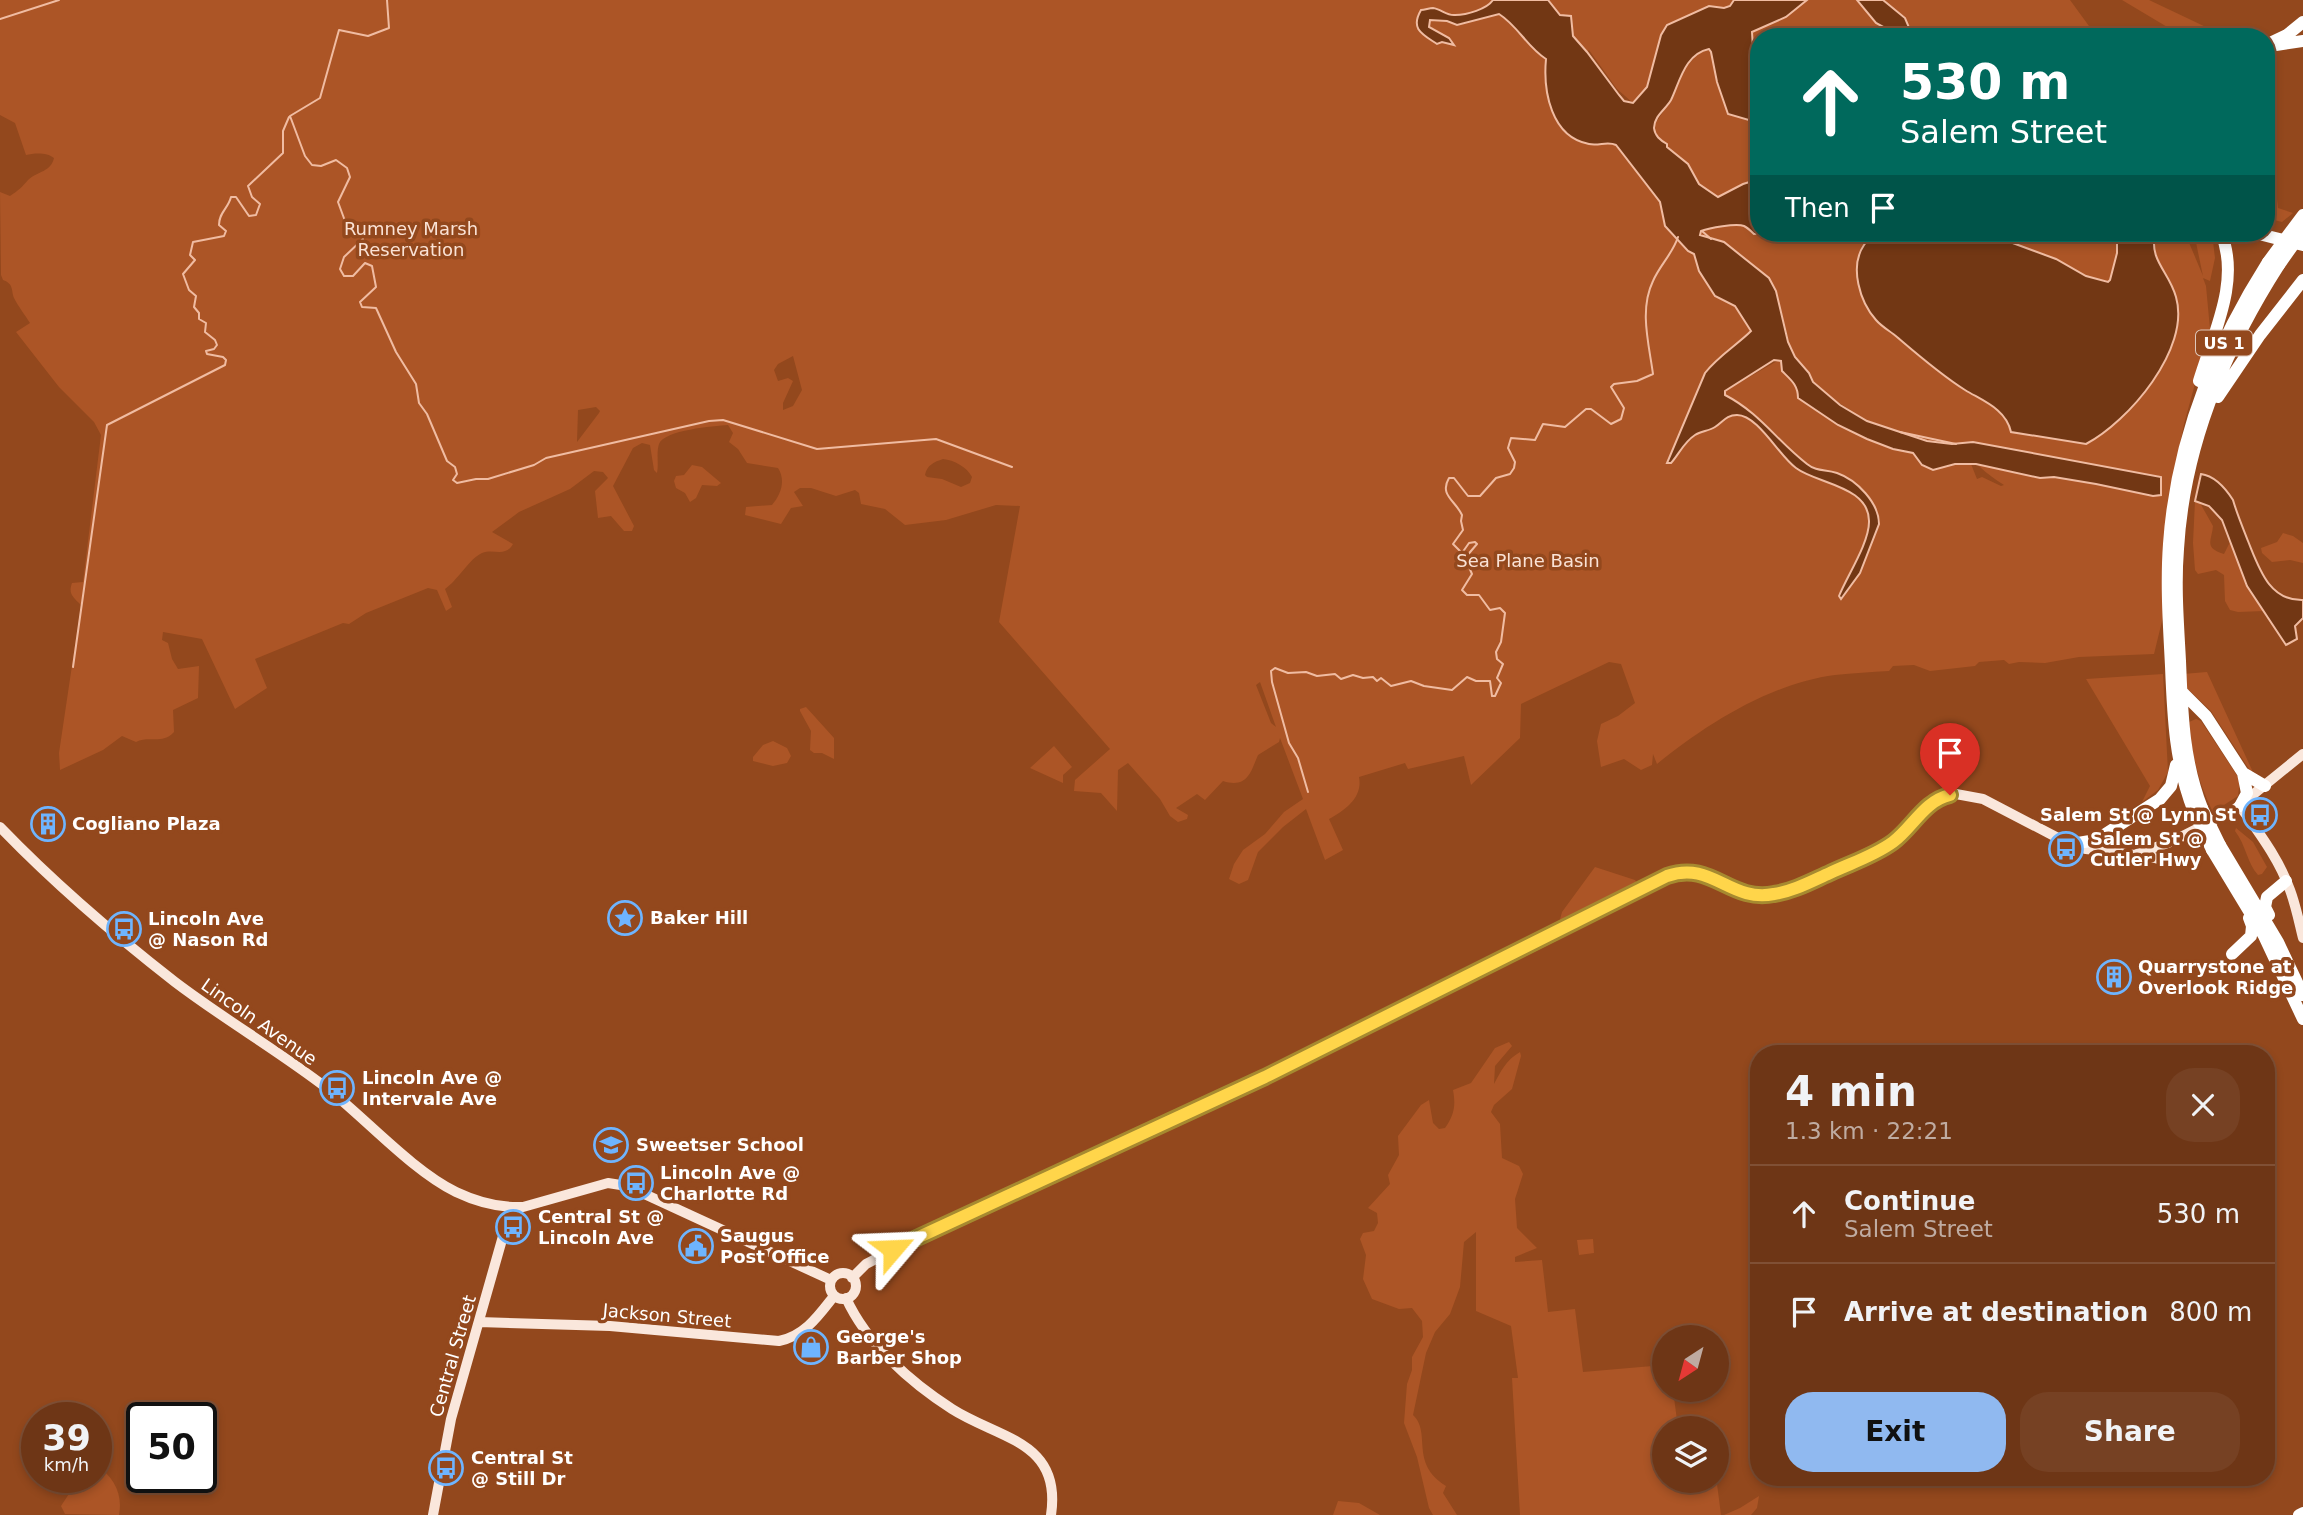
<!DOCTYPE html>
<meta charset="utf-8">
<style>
:root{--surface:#6e3616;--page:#764123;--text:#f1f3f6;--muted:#bfaba1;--line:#805035;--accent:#90b9f0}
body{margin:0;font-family:"DejaVu Sans",sans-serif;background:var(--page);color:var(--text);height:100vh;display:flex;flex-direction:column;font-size:26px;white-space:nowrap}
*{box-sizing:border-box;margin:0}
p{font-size:23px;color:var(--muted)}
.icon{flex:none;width:38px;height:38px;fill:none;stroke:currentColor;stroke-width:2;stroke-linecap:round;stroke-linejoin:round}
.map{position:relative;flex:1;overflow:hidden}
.panel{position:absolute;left:1750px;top:1045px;width:525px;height:441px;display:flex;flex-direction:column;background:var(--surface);border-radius:28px;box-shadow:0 4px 10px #0003,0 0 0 2px var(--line)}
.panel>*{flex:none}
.hud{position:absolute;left:1750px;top:28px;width:525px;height:214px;border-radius:28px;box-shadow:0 4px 10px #0003,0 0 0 2px var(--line);background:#00695c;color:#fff;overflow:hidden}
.needle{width:46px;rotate:216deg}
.buttons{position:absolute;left:1652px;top:1325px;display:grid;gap:14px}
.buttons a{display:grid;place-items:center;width:77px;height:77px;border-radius:50%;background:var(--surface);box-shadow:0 4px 10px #0003,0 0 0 2px var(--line);font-size:35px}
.speed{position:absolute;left:21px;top:1402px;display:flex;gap:14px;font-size:35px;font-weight:700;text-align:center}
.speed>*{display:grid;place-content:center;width:91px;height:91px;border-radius:50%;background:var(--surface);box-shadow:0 4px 10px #0003,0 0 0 2px var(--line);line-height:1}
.speed small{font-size:18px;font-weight:400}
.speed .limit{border:4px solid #111;border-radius:10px;background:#fff;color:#111}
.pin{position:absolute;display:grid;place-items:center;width:60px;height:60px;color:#fff;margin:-72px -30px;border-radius:50% 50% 50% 0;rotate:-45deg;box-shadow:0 0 7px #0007}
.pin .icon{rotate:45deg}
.me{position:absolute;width:77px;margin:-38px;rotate:64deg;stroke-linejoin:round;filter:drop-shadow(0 0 5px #0008)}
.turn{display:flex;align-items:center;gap:24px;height:147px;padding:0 35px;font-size:32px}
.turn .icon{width:91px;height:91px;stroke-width:2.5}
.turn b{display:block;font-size:49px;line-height:60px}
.then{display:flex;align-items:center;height:66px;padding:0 35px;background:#0003;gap:14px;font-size:26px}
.round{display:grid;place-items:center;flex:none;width:74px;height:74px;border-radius:28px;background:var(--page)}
.head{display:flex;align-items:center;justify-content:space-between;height:119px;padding:0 35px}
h1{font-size:42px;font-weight:700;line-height:52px}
.cta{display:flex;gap:14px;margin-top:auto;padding:14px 35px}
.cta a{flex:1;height:80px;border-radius:28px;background:var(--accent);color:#111;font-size:28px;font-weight:700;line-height:80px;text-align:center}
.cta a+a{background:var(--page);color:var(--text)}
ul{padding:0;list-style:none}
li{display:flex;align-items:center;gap:21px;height:98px;padding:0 35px;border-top:2px solid var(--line)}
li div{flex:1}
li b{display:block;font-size:26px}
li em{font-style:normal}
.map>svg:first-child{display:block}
.green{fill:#ac5526;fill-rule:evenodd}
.water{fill:#723714;stroke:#f0bca2;stroke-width:2}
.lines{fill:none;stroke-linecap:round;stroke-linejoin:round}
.stream{stroke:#f0bca2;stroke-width:2}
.secondary{stroke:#fae7dc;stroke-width:10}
.highway{stroke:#fff;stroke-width:12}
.highway-bridge{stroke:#fff;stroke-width:12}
.route-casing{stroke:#a68a30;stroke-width:18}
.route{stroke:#ffd54a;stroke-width:12}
.labels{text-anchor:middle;stroke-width:7;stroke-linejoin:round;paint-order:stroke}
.shield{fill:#93481d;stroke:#dfc8bb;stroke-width:2}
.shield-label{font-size:16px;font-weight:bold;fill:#fff}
.park-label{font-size:18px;fill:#fae2d5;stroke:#93481d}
.poi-label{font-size:18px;font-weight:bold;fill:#fff;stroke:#93481d;text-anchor:start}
.street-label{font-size:18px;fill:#fff;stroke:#93481d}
</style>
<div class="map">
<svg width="2303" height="1515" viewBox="0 0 2303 1515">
<rect width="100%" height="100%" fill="#93481d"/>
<!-- green -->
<path class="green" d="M0 0H1493L1490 16 1502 13 1546 59C1543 90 1552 138 1589 144 1598 145 1608 141 1616 145L1660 202 1666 226 1688 251 1694 254 1699 271 1715 296 1735 306 1751 331 1724 354 1725 391 1779 360 1781 361 1782 371 1793 381 1804 401 1838 425 1888 447 1913 453 1940 468 1955 464H1971L1977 479 1982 477 2001 486 2004 485C1986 474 1972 461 1960 444L1927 441 1867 421 1827 395 1813 382 1791 350 1776 291 1769 278 1724 242 1700 235 1701 232 1711 227 1729 226 1667 147V144L1656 135 1655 124 1671 100 1685 68 1701 51 1710 50 1719 89 1724 25 1641 110 1617 89 1589 50 1587 52 1573 36 1567 16 1560 15 1548 0H2070L2097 37H1759V233H2185L2203 276 2194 233H2212L2215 258 2210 281 2203 278 2206 286 2210 329 2184 424 2175 470 2164 613 2154 654 2079 657 2045 663 2019 662 2009 664 2004 660 1979 662 1975 666 1930 671 1914 665 1893 666 1889 671C1871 672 1853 673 1835 675 1771 683 1705 725 1657 764L1653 754 1652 765 1641 770 1624 759 1601 767 1597 741 1601 724 1618 716 1635 703 1621 664 1609 662 1521 704 1520 738 1471 785 1464 756 1408 769 1405 763 1359 777C1363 797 1346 810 1329 819L1343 850 1325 860 1306 809 1283 827 1258 852 1248 880 1239 884 1229 879 1234 864 1243 850 1265 834 1284 812 1303 799 1280 738 1279 742 1258 755C1251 771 1248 789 1223 781L1205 800 1197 794 1176 808 1188 815 1187 819 1178 822 1170 816 1160 799 1128 763 1118 770 1117 811 1101 793 1074 791 1075 780 1110 749 999 622 1020 506 996 505 946 520 905 525 885 509 861 504 859 493 855 490 836 496 811 488H800L794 492 803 506 791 508 781 524 745 515 746 507 772 505C781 495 786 480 778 468L747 463 738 449 729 442 733 433 728 425C714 426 664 430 659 444 656 453 659 464 657 473L654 470 650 445 642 443 633 448 613 486 634 526 632 531H624L611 516 598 518 595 491 608 478 603 472 594 471 570 489 519 512 492 532 513 544C505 558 494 548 482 553 470 558 457 581 445 589L452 607 446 611 437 590 428 588 366 613 349 624 343 623 255 659 267 688 235 709 202 639 163 632 162 640 168 643 172 659 178 669 199 666 198 698 173 710 174 732C162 745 149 735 136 742L122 736 103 750 60 770 59 753 81 605C73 597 68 594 72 583L83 582 101 435 94 422 59 387 16 332 30 323C25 315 18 306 14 298 11 290 14 284 3 280L1 275 0 192 10 196C18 191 23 186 28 180 38 171 51 172 54 158 47 152 34 153 26 155L15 123 0 115ZM793 356 802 390 793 406 783 410V403L793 381 788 378 778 381 774 370 778 364ZM596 407 600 411 599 413 577 442 578 410ZM943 459C954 460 967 467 972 477L970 483 961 487 942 479 927 477 925 475C927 465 934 462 943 459ZM1260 682 1276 727 1271 723 1256 685Z
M2122 0H2149L2227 37H2184Z
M2266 193 2277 199 2278 208 2293 213 2282 222 2266 218Z
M692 465 702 467 721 483 717 486 702 485 696 498 690 502 685 493 676 488 674 481 676 476 684 475Z
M2195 501 2200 503 2213 526C2212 540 2203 548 2224 554L2230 542 2247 586 2264 611 2238 612 2230 610 2225 601 2224 575 2216 570 2198 574 2195 570 2193 543Z
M2283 533 2293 536 2303 543V563L2290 560 2272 562 2262 553 2261 548 2277 542Z
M2207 672 2252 770 2251 772 2211 711 2189 690H2184L2183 674Z
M2163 674 2168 772 2158 790 2142 802 2150 786 2086 679Z
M806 707 834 738V759L822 753H814L810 750 811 731 800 711V709Z
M2196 719 2201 721 2240 780 2238 796 2213 812C2198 782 2192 755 2189 722Z
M773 741 787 748 791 756 787 763 773 766 753 761V757L763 745Z
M1054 746 1072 767 1063 775V783L1030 768Z
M2236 828 2253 842 2267 867 2262 874 2258 875C2247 863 2246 845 2235 831Z
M1595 867 1635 880 1637 883 1559 923 1562 912Z
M1509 1042 1512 1046 1495 1066 1494 1084C1501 1071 1506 1060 1520 1052L1521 1056 1512 1089 1494 1105 1491 1112 1500 1124 1502 1158 1519 1166 1523 1174 1515 1199 1517 1228 1537 1248 1515 1257V1262L1542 1260 1548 1312 1575 1309 1583 1372 1664 1365V1390H1673L1678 1428H1664V1480L1695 1481 1697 1488 1717 1484 1721 1515H1520L1512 1378H1518L1511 1326 1476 1311V1232L1464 1242 1460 1287 1450 1314 1435 1332 1426 1353 1413 1415C1432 1433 1409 1463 1446 1486L1443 1493 1457 1515H1433L1429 1508 1417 1457 1404 1423 1407 1384 1412 1370V1357L1423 1337 1422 1321 1412 1308 1399 1309 1372 1299 1363 1279 1366 1255 1360 1239 1363 1233 1374 1231 1378 1223 1377 1213 1368 1208 1390 1184 1388 1175 1399 1155 1398 1136 1421 1105 1429 1100 1433 1123 1439 1129 1445 1128C1454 1115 1456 1106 1453 1090L1471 1083 1495 1048Z
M1593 1239 1594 1253 1579 1255 1577 1240Z
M96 1465C114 1477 123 1494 119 1515L65 1514 61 1506 80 1477H96Z
M1759 1496 1757 1508 1751 1515H1724L1740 1508Z
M1338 1501 1359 1503 1380 1515H1333Z"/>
<!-- water -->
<path class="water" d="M1493 0H1548L1560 15 1571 16 1573 36 1587 52 1619 95 1624 101 1633 103 1647 87 1661 35 1667 25 1709 6 1724 8 1730 6 1734 0H1807L1786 17 1752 32 1755 83 1759 94V123L1728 114 1717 82 1711 52 1709 49C1685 54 1680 81 1671 100 1666 109 1654 116 1654 128 1655 136 1660 140 1667 144V147L1688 164 1699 184 1718 197 1743 184 1759 179V233H1763L1754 234C1752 232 1746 227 1744 226 1736 223 1709 228 1701 231L1700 235 1724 242 1769 278 1776 291 1788 342 1795 357 1809 373 1813 382 1840 405 1867 421 1927 441 1952 444 1973 442 2161 477V495L2153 496 2096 484 2054 477 2040 478 1976 464H1955L1933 470 1922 465 1913 453 1893 449 1867 439 1838 425 1798 398C1798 385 1791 380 1782 371L1781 361 1774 360 1725 391V395C1760 413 1777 441 1807 464 1817 472 1825 469 1837 473 1857 480 1879 503 1879 524L1860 573 1841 599 1839 596C1847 576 1869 543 1869 522 1870 486 1817 484 1796 468 1779 456 1758 415 1737 415 1726 415 1723 422 1715 427 1709 431 1701 431 1695 435 1684 442 1679 454 1671 463H1667L1705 373C1718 356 1737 345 1751 331L1735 306 1715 296 1699 271 1694 254 1688 251 1665 226 1660 202 1616 145C1608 141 1599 146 1589 144 1551 137 1543 91 1546 59 1527 47 1518 26 1499 14L1457 25 1447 21 1430 20 1429 27 1449 38 1454 45 1442 42 1437 44C1422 34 1410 29 1421 10 1425 10 1429 8 1433 8 1441 9 1447 16 1455 15 1467 15 1487 9 1493 0Z
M1857 0H1883L1905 18 1913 37H1895L1889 30 1876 23Z
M1874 233H1959L1965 237 1982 235 2010 242 2056 259 2086 276 2108 282 2110 280 2117 253V233H2155C2149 261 2169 271 2176 297 2191 349 2128 422 2086 444L2011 432C2006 409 1983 401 1965 390 1941 375 1918 355 1897 337 1890 331 1882 327 1876 320 1860 302 1849 267 1864 245 1867 240 1871 237 1874 233Z
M2201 474C2215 476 2226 489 2233 500 2237 514 2243 528 2248 541 2259 568 2269 601 2303 600V618L2295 626 2297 639 2286 645 2247 586 2222 520 2209 506 2195 501Z"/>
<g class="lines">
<!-- stream -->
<path class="stream" d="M387 0 389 28 368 36 339 30 320 98 290 116 305 156 312 165 321 166 336 160 347 168 350 177 338 202 345 221 360 227 363 239 344 257 340 269 344 276H353L365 263 372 266 376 287 360 302 362 307 376 308 396 352 416 384 419 403 427 414 447 461 455 467 457 474 453 480 457 483 476 479H488L534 465 546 458 709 421 723 420 817 449 936 439 1012 467
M0 19 59 0
M1702 231 1711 239
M1900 432 1956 444
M73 667 107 425 225 365 226 360 223 357 207 354 206 351 214 349 217 345 215 340 205 332 206 323 199 319V313L194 307 196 296 189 290 183 274 195 260 190 255 193 242 224 236 226 231 219 225C219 212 228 209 231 197H236L249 216 256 215 260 204 252 197 248 186 283 153V131L289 117
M1308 792 1298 758 1289 743 1272 682 1271 671 1275 668 1288 673 1306 672 1317 676 1335 674 1341 679 1353 675 1363 678 1373 677 1377 681 1381 678 1391 686 1411 681 1424 686 1452 690 1467 677 1476 681H1490L1492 696H1495L1501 683 1497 678 1503 664 1497 659 1496 652 1501 642 1505 613 1500 608 1490 610 1479 595H1467L1462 590 1472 574 1465 558 1477 544 1475 542 1469 543 1462 553 1453 544 1463 530 1461 521 1462 515C1455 500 1439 495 1449 478H1454L1468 496H1480L1496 478 1510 474 1514 468 1515 462 1508 448 1511 438 1535 440 1543 424 1565 427 1586 409H1591L1611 424 1621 419 1624 408 1611 387 1614 384 1637 381 1653 374C1649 344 1639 310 1653 281 1660 265 1673 253 1678 237"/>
<!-- secondary -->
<path class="secondary" d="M2240 806C2259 833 2279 859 2290 890 2296 906 2299 922 2303 938
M0 827C52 881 116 936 175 982 225 1020 279 1051 328 1089 367 1120 413 1171 456 1192 477 1202 501 1208 523 1207L608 1183 627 1186 831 1280
M2137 854 2173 841 2234 810 2303 754
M830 1286a13 13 0 1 1 26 0a13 13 0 1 1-26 0Z
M852 1278 866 1264 907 1243 1265 1078 1670 874C1705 865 1716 887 1746 894 1759 897 1772 895 1785 892L1881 850 1904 833 1933 801 1956 794 1983 799 2058 838 2086 849 2151 857 2173 863
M846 1298C867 1344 910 1382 952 1409 999 1439 1062 1441 1051 1515
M479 1322 610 1326 779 1341C805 1336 819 1315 834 1296
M433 1515 451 1419 511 1208"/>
<!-- highway -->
<path class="highway" d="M2266 45 2287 35 2303 22
M2276 45 2303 41
M2255 233 2303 245
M2199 381C2213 334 2241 281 2221 233
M2218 397 2260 335 2303 280
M2181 691 2206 716 2243 773 2247 793 2240 806
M2243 773 2265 786
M2202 808C2183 760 2182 711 2180 661 2178 623 2175 586 2178 549 2184 446 2224 351 2279 265
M2194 812C2175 764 2173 717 2171 666 2169 626 2166 585 2169 544 2176 443 2214 347 2268 262
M2072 844 2096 840 2160 799 2171 786 2176 765
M2220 845 2278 942 2303 995
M2212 850 2264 936 2303 1019
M2269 915 2265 907 2267 897 2286 881
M2232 954 2251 936 2252 926 2249 918
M2299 1515 2303 1513"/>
<!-- highway-bridge -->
<path class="highway-bridge" d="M2268 262 2303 215
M2279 265 2303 231
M2202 808 2220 845
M2194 812 2212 850"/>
</g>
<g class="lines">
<!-- route casing -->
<g class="route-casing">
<path id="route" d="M893 1249 1265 1077 1667 876C1712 860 1730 903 1774 894 1794 891 1812 881 1830 873 1851 863 1874 856 1893 842 1913 827 1924 801 1950 795"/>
</g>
<!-- route -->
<use href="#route" class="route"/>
</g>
<!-- icons -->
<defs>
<g id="bus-ring" transform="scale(1.75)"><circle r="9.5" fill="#93481d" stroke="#6eb4fe" stroke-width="1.5"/><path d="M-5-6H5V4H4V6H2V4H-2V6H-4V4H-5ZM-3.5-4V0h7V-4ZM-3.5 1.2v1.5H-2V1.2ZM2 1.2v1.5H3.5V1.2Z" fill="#6eb4fe"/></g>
<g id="building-ring" transform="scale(1.75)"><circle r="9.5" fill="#93481d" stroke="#6eb4fe" stroke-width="1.5"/><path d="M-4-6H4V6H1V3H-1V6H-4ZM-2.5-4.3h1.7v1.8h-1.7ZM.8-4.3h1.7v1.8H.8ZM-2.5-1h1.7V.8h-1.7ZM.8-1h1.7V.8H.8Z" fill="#6eb4fe"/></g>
<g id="sight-ring" transform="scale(1.75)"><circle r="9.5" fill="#93481d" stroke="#6eb4fe" stroke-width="1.5"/><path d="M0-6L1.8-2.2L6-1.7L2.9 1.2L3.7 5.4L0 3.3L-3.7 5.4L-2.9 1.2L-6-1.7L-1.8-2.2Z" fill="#6eb4fe"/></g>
<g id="school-ring" transform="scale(1.75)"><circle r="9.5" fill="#93481d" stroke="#6eb4fe" stroke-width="1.5"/><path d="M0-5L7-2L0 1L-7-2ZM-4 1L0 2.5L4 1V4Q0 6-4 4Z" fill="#6eb4fe"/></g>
<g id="civic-ring" transform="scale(1.75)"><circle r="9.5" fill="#93481d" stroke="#6eb4fe" stroke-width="1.5"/><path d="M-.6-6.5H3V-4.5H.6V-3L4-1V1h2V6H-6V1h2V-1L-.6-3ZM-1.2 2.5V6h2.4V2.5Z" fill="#6eb4fe"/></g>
<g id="shop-ring" transform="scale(1.75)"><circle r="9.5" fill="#93481d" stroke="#6eb4fe" stroke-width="1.5"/><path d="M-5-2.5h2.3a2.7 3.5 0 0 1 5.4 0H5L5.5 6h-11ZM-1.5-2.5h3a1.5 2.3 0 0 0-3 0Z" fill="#6eb4fe"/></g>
</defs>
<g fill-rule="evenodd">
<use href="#bus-ring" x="2260" y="815"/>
<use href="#building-ring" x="48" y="824"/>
<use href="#bus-ring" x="2066" y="849"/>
<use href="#sight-ring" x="625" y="918"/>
<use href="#bus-ring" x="124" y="929"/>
<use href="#building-ring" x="2114" y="977"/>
<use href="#bus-ring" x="337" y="1088"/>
<use href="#school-ring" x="611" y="1145"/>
<use href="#bus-ring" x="636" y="1183"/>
<use href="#bus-ring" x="513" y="1227"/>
<use href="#civic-ring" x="696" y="1246"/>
<use href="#shop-ring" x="811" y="1347"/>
<use href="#bus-ring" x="446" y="1468"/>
</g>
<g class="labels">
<!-- shield labels -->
<rect class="shield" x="2196" y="330.5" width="56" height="25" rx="5"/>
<g class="shield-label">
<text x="2224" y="349">US 1</text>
</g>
<!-- park labels -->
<g class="park-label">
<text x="411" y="235">Rumney Marsh<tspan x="411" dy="21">Reservation</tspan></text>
<text x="1528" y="567">Sea Plane Basin</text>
</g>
<!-- poi labels -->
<g class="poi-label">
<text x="2236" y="821" text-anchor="end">Salem St @ Lynn St</text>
<text x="72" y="830">Cogliano Plaza</text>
<text x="2090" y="845">Salem St @<tspan x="2090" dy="21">Cutler Hwy</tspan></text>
<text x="650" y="924">Baker Hill</text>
<text x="148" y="925">Lincoln Ave<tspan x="148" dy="21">@ Nason Rd</tspan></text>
<text x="2138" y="973">Quarrystone at<tspan x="2138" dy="21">Overlook Ridge</tspan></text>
<text x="362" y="1084">Lincoln Ave @<tspan x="362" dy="21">Intervale Ave</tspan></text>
<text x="636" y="1151">Sweetser School</text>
<text x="660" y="1179">Lincoln Ave @<tspan x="660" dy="21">Charlotte Rd</tspan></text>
<text x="538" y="1223">Central St @<tspan x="538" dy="21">Lincoln Ave</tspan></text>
<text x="720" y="1242">Saugus<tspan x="720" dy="21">Post Office</tspan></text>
<text x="836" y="1343">George's<tspan x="836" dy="21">Barber Shop</tspan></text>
<text x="471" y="1464">Central St<tspan x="471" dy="21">@ Still Dr</tspan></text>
</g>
<!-- street labels -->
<g class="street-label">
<text transform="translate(259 1022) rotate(35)" y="6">Lincoln Avenue</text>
<text transform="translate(667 1316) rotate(5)" y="6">Jackson Street</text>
<text transform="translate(453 1356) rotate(-74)" y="6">Central Street</text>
</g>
</g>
</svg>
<div class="buttons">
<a><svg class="needle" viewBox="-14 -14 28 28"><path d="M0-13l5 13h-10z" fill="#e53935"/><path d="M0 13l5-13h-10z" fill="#bfaba1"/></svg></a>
<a><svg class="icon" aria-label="layers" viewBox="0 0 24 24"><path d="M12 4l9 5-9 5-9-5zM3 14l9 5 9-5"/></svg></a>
</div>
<div class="speed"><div>39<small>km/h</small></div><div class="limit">50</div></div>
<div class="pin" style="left:1950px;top:795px;background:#d93025"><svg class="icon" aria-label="arrive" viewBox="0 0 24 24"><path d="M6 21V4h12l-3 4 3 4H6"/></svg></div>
<svg class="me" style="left:893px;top:1249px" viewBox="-20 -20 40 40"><path d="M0-17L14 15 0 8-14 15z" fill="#ffd54a" stroke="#fff" stroke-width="4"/></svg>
<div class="hud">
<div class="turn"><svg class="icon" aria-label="ahead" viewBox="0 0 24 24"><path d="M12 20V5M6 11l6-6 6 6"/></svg><div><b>530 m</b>Salem Street</div></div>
<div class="then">Then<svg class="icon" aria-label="arrive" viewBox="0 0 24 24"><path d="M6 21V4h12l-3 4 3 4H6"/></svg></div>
</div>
<section class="panel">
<div class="head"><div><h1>4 min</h1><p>1.3 km · 22:21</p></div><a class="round"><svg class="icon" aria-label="close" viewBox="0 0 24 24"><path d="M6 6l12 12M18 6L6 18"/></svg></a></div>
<ul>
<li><svg class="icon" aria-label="ahead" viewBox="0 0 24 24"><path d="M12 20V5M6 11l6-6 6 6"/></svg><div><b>Continue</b><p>Salem Street</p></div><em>530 m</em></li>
<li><svg class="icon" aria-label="arrive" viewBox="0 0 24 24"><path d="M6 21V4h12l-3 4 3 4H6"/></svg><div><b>Arrive at destination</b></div><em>800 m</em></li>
</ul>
<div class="cta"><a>Exit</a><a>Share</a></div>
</section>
</div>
